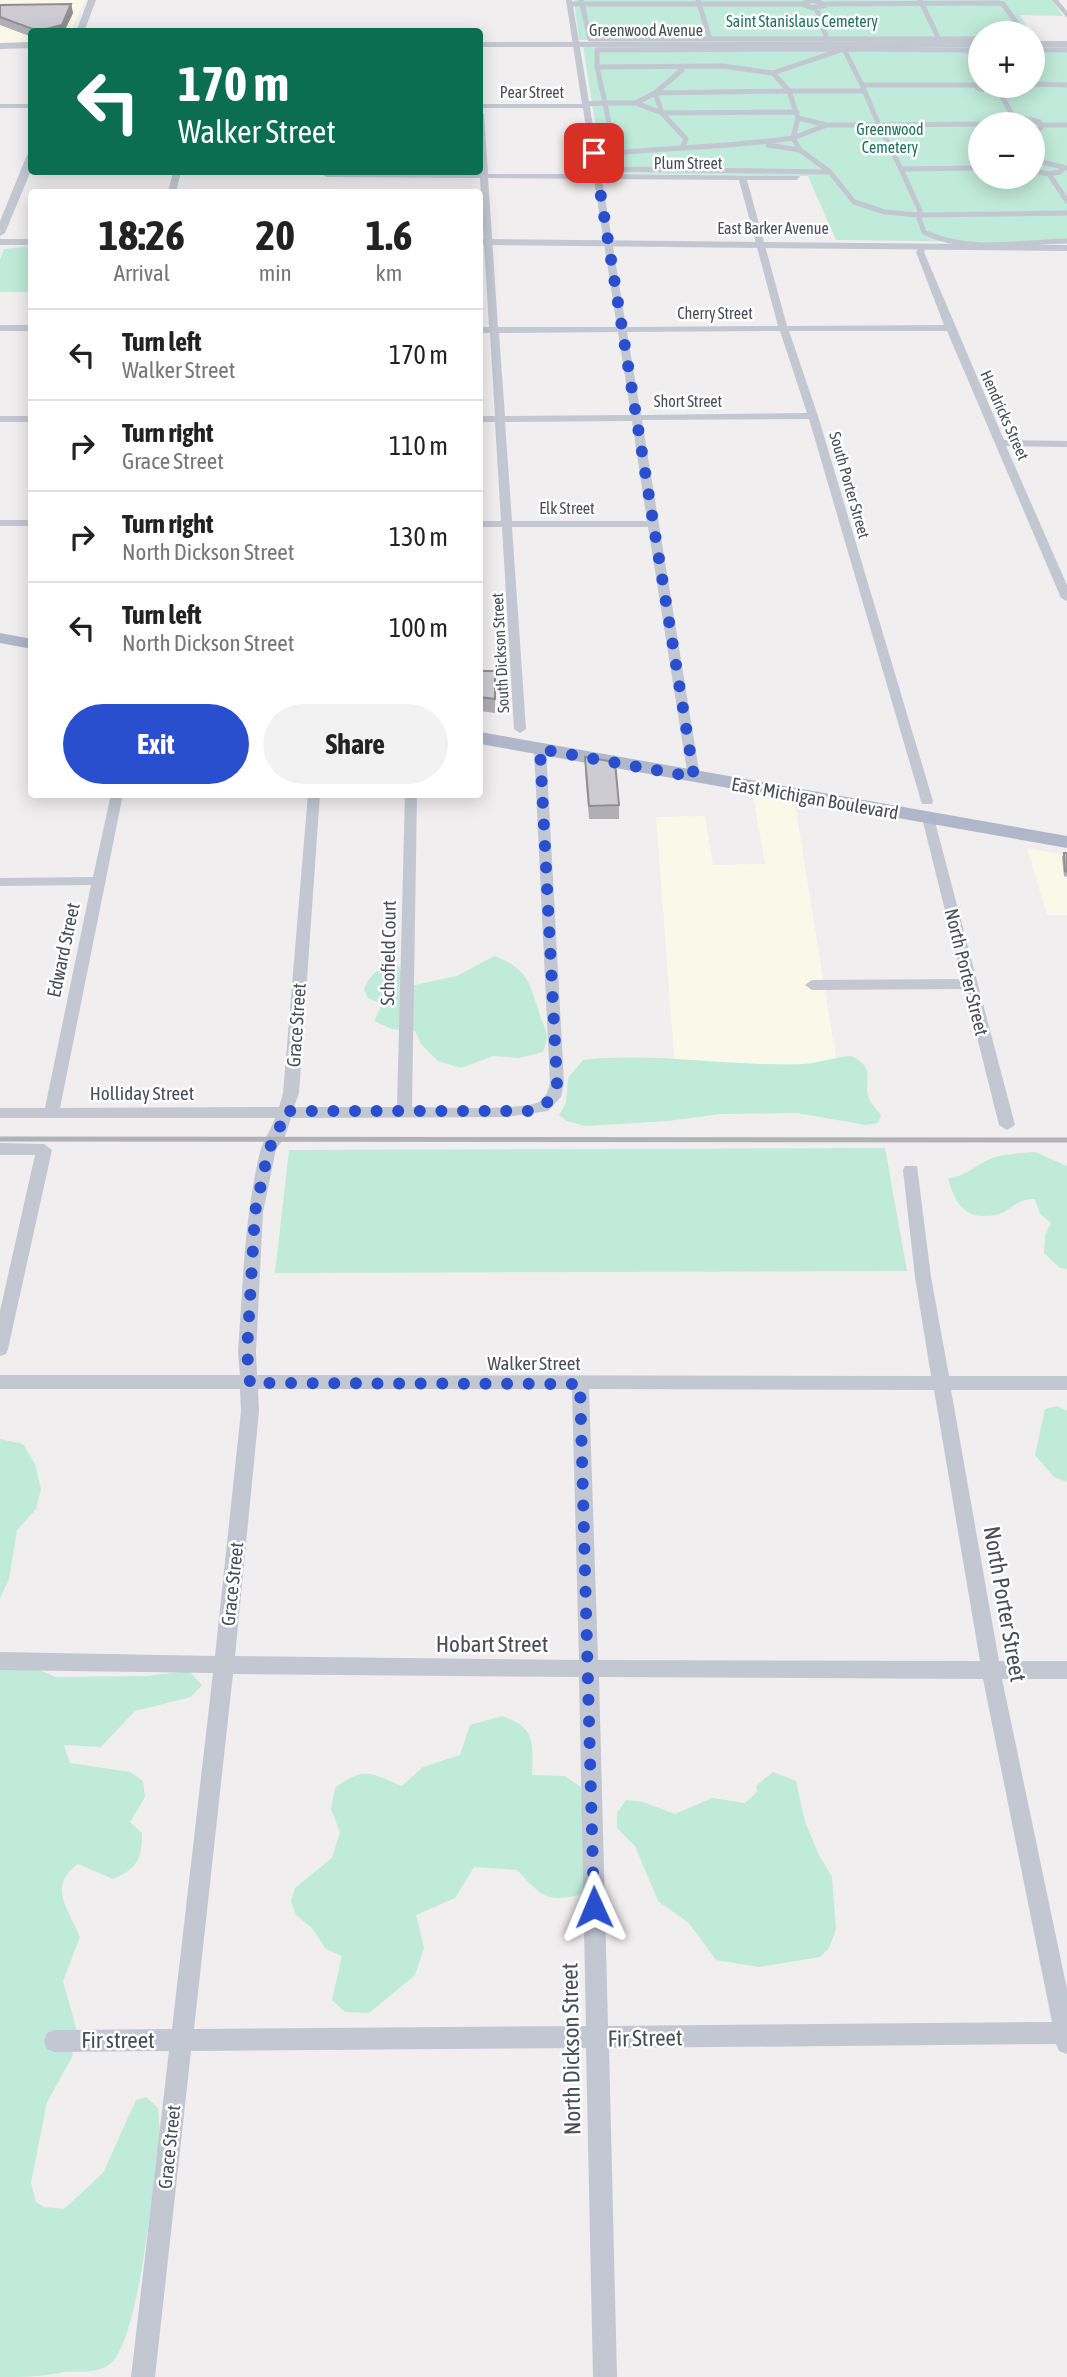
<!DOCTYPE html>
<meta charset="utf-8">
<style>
:root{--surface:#fff;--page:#f2f2f2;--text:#222;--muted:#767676;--line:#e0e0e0;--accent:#2a4fce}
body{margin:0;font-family:"Asap Condensed",sans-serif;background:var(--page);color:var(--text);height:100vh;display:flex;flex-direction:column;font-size:26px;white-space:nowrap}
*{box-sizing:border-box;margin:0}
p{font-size:23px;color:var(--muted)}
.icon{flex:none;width:38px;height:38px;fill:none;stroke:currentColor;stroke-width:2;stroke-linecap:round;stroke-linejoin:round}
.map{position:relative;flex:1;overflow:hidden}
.side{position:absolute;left:28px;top:189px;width:455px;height:609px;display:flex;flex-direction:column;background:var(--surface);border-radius:7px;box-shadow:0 4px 18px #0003}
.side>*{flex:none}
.banner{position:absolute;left:28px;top:28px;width:455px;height:147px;border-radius:7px;box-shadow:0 4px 18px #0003;background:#0b6e4f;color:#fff;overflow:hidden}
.buttons{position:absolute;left:968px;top:21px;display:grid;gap:14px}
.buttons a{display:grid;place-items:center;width:77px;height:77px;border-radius:50%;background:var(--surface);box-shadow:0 4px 18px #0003;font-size:35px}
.pin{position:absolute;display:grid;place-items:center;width:60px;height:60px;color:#fff;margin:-30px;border-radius:14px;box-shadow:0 4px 10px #0006}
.me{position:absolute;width:77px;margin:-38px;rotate:359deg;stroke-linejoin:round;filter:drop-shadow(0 0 5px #0008)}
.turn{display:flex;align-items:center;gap:24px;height:147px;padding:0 35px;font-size:32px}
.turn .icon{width:91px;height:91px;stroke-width:2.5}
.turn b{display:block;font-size:49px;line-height:60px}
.eta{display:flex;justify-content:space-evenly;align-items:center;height:119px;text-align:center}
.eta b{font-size:42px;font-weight:700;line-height:49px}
.cta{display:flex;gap:14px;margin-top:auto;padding:14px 35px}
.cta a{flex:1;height:80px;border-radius:42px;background:var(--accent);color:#fff;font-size:28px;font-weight:700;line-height:80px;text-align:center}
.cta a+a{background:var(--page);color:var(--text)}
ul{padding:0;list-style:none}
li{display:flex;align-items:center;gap:21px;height:91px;padding:0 35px;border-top:2px solid var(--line)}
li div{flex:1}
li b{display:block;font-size:26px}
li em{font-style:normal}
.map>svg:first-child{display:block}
.commercial{fill:#faf8e8}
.green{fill:#c0ead9;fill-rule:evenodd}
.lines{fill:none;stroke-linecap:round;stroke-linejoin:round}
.pedestrian{stroke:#c2c7d1;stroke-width:5}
.minor{fill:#c2c7d1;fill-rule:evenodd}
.tertiary{fill:#c2c7d1;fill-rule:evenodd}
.primary{fill:#b0b7ca;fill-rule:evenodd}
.rail{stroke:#b0b2b7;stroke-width:5}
.wall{fill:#afafb5}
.shaded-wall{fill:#8f8f93}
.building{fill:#ccccd2;stroke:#8f8f93;stroke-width:2}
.route{stroke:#2a4fce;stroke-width:12;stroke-dasharray:0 21.6}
.labels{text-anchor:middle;stroke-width:5;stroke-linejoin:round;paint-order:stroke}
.far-park-label{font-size:16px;fill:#1f735b;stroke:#fff}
.far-street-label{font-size:16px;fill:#484d59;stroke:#fff}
.street-label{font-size:19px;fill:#484d59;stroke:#fff}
.near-street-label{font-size:23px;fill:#484d59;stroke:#fff}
</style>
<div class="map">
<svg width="1067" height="2377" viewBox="0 0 1067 2377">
<rect width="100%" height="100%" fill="#f0eeee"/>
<!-- commercial -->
<path class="commercial" d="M0 0H85L71 31 32 32 31 43H0Z
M753 796 795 804 837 1064 675 1068 656 817 705 816 713 865 765 864Z
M1027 848 1067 855V915H1047Z"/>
<!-- green -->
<path class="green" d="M574 0H1052L1063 16 1020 15 1030 33H980V42L579 40Z
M583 46H980V86H1032L1033 46H1067V243L836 240 808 176 603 173ZM980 124H1032V177H980Z
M31 246V292H0V260L4 249Z
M494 956C529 969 529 983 540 1015 546 1033 550 1032 543 1052L519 1058 493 1056 461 1068 438 1061 421 1044 415 1031 392 1029 374 1021 382 1004 368 998 364 989C372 972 379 966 398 965L410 986 457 976Z
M851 1056C879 1069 861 1082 870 1101 873 1106 878 1111 881 1115L878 1123 866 1125 797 1113 720 1114 668 1121 585 1126 567 1121 559 1115 566 1103 568 1078 583 1060C656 1052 729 1067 803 1064 819 1063 835 1057 851 1056Z
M885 1148 907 1271 275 1273 289 1150Z
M1035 1152 1067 1166V1269L1060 1268 1044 1253 1045 1236 1051 1223 1040 1214 1035 1199C1013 1199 1010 1213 995 1215 964 1220 956 1204 948 1179 968 1174 968 1171 984 1162 999 1153 1018 1154 1035 1152Z
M1057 1406 1067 1411V1482L1054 1477 1035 1455 1045 1409Z
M0 1439 23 1444 35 1464 41 1489 36 1509 17 1530 9 1579 0 1598Z
M0 1654 56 1677 146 1676 189 1671 202 1685 191 1697 135 1711 101 1747 64 1745 70 1763 130 1772 143 1781 145 1797 130 1822 142 1833C142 1859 137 1869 113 1879L78 1864C47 1886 68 1909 80 1937L63 1981 77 2031 72 2057 47 2102 31 2183 36 2202 44 2207 64 2209 103 2173 136 2100 146 2097 158 2108 160 2133C154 2178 140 2337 111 2363 96 2376 75 2369 59 2373 37 2377 22 2377 0 2377Z
M502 1716C536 1727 533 1743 532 1775L565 1776 599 1800 586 1829 604 1866 587 1893C546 1903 545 1899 517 1870L474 1867 455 1898 416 1915 424 1948 415 1975 369 2013 345 2012 332 2000 342 1956 326 1949 311 1927 296 1915 291 1901 295 1888 332 1858 340 1832 331 1809 335 1788C365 1766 369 1773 402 1786L423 1767 460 1755 470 1725Z
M773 1772 796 1781 805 1822 819 1855 832 1877 836 1929 829 1948 820 1957 759 1967 716 1960 689 1923 658 1901 635 1846 617 1828V1813L626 1800 643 1802 675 1814 712 1798 745 1803 757 1792 756 1786Z"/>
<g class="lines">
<!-- pedestrian -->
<path class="pedestrian" d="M581 0 590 39H939L920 0
M698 0 710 39
M813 0 826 5 812 8 802 4Z
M570 4H802
M826 4 998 3 1003 4 1024 33
M816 8 829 44
M939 39H980
M844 49 773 73 722 66 597 67V50Z
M980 50H968L980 67
M1032 50H1067
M773 73 789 91H864
M980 81 976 85 978 88 1000 93 1013 116 1001 118 992 124
M1032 84 1067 85
M862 85 844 49 968 50
M976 85H862L879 125 980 124
M636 103 655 93 682 70 678 67
M585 104 605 103 597 67
M1013 116 1039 122 1041 128 1032 132
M798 118 793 138C734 147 674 147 615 153L617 169 829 172
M1042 125H1067
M768 145 800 150
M683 146 686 139 662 113 797 112
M1032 147 1042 162 1067 168
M615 153 605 103H636L662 113 655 93 789 91 798 118 827 125
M980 168 901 169 920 211 918 215 1067 213
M1064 168 1060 172 1049 174 1067 201
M901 169 879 125H827L793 138 800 150 830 172 854 202 885 212 918 215 924 232C965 253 1022 242 1067 241
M1032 171 1049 174"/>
<!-- minor -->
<path class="minor" d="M566 0H572L601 174 800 176 797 180H747L787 326 944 325 916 252 922 244H928L924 252 1004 440 1067 441V447L1006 446 1067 585V601L1061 598 947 331H789L818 416 933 801 932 804H922L921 801 809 419 642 420 700 777 698 780 694 781 688 777 648 527H512L526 729 520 733 514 729 502 527H480V521H501L495 422H480V416H495L490 333H480V327H489L480 178 327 177 323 175 327 173 480 174V112L484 114 488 174H593L583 108H480V104H582ZM488 178 594 179 617 327H498ZM602 179 739 180 778 326 626 327ZM780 331 807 413 641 415 627 332ZM618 332 631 415 505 416 499 333ZM632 421 647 521H512L505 422Z
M1052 0H1058L1067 11V18Z
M0 104H32V108H0Z
M173 172H181L176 192H168Z
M0 325H32V331H0Z
M0 416H32V422H0Z
M0 520H32V526H0Z
M540 745 546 749 564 1083 561 1097 548 1111 507 1117 291 1118 284 1139 276 1149 263 1212 256 1352 257 1375 931 1376 915 1277 903 1170 905 1166H917L931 1277 949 1376H1067V1390H951L999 1661H1067V1679H1002L1067 1989V2054L1059 2051 1056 2044 609 2048 617 2377H593L586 2048 191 2051 155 2377H131L169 2051 55 2052 47 2049 44 2041 47 2033 55 2030 172 2029 213 1673 0 1670V1652L215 1656 241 1411 240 1389H0V1375H240L238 1352C243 1285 244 1218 260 1152 263 1141 271 1130 275 1118H0V1108H45L91 885 0 886V878L93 877 111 794H123L60 1108 279 1107 283 1093 308 794H320L299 1093 294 1107H397L405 794H417L412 1107C436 1107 522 1111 539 1102 546 1098 548 1090 550 1083L534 749ZM258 1389H572L579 1660 235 1656 259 1411ZM589 1389 934 1390 980 1661 598 1660ZM233 1674 579 1677 586 2026 194 2029ZM599 1677 983 1679 1052 2022 608 2026Z
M928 814 934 818 1015 1125 1007 1130 999 1125 965 989 812 990 805 985 812 980 962 979 922 818Z
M0 1143 44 1144 52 1150 8 1349 6 1354 0 1356V1311L35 1155H0Z"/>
<!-- tertiary -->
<path class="tertiary" d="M88 0H96L84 32H76Z
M980 41V47H480V42Z
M1032 41H1067V47H1032Z
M32 42V48L0 49V43Z
M32 152V168L5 233 0 236V221L27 155Z
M0 239H32V245H0Z
M480 239 1067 245V251L480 245Z"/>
<!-- primary -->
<path class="primary" d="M0 633 32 639V649L0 643Z
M480 732 1067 836V848L480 744Z"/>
<!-- rail -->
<path class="rail" d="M0 1139 1067 1140"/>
</g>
<!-- wall -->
<path class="wall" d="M71 4 73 13 64 32H32V37L0 25V5Z
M480 671H495V713L480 711Z
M585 757 619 805V819H589L585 770Z
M1064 853H1067V877L1064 876 1062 857Z"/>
<!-- shaded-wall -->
<path class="shaded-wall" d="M71 4 73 13 64 32H38Z"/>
<!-- building -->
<path class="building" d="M71 4 62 25 38 31 0 17V5Z
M480 671H495V699L480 697Z
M585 757 615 762 619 805 589 806Z
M1064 853H1067V872L1065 871Z"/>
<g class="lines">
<!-- route -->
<path class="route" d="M594 153 694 777 540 749 557 1083C552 1101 546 1107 528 1111H285L276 1139 269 1148 255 1212 247 1352 250 1383 580 1384 594 1907"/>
</g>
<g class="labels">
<!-- far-park labels -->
<g class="far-park-label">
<text x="802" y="27">Saint Stanislaus Cemetery</text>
<text x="890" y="135">Greenwood<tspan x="890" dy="18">Cemetery</tspan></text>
</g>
<!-- far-street labels -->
<g class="far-street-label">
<text x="646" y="36">Greenwood Avenue</text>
<text x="532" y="98">Pear Street</text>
<text x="688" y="169">Plum Street</text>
<text x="773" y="234">East Barker Avenue</text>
<text x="715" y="319">Cherry Street</text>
<text x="688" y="407">Short Street</text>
<text transform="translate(1005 415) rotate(66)" y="6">Hendricks Street</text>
<text transform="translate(850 485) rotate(74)" y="6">South Porter Street</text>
<text x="567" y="514">Elk Street</text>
<text transform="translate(500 653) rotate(-93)" y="6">South Dickson Street</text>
</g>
<!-- street labels -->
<g class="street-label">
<text transform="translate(815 798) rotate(10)" y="7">East Michigan Boulevard</text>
<text transform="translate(63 950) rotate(-78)" y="7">Edward Street</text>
<text transform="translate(388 953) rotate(-89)" y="7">Schofield Court</text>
<text transform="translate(967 972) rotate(76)" y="7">North Porter Street</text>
<text transform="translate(296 1025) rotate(-86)" y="7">Grace Street</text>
<text x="142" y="1100">Holliday Street</text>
<text x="534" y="1370">Walker Street</text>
<text transform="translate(232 1584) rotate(-84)" y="7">Grace Street</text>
<text transform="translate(169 2147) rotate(-84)" y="7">Grace Street</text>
</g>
<!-- near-street labels -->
<g class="near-street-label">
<text transform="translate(1005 1604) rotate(80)" y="8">North Porter Street</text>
<text x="492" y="1652">Hobart Street</text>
<text transform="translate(645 2038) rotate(-1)" y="8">Fir Street</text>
<text x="118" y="2048">Fir street</text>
<text transform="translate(571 2049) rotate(-91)" y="8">North Dickson Street</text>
</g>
</g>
</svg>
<div class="buttons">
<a>+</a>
<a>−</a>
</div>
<div class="pin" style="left:594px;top:153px;background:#d93025"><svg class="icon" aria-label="arrive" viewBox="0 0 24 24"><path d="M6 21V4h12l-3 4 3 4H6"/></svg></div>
<svg class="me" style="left:594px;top:1907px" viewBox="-20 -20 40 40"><path d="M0-17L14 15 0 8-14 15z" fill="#2a4fce" stroke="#fff" stroke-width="4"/></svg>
<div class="banner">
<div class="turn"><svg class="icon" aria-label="left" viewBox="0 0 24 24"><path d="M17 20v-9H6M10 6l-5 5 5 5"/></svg><div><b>170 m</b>Walker Street</div></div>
</div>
<section class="side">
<div class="eta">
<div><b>18:26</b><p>Arrival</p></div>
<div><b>20</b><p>min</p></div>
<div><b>1.6</b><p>km</p></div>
</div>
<ul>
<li><svg class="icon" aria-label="left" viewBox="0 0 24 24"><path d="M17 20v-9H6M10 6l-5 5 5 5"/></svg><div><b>Turn left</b><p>Walker Street</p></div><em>170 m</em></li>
<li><svg class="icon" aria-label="right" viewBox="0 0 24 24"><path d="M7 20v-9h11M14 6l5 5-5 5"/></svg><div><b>Turn right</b><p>Grace Street</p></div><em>110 m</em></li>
<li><svg class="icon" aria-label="right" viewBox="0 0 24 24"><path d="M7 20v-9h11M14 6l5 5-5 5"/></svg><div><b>Turn right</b><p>North Dickson Street</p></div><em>130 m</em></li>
<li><svg class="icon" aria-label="left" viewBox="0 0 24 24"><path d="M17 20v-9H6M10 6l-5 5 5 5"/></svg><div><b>Turn left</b><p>North Dickson Street</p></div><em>100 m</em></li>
</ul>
<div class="cta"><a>Exit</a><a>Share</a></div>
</section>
</div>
